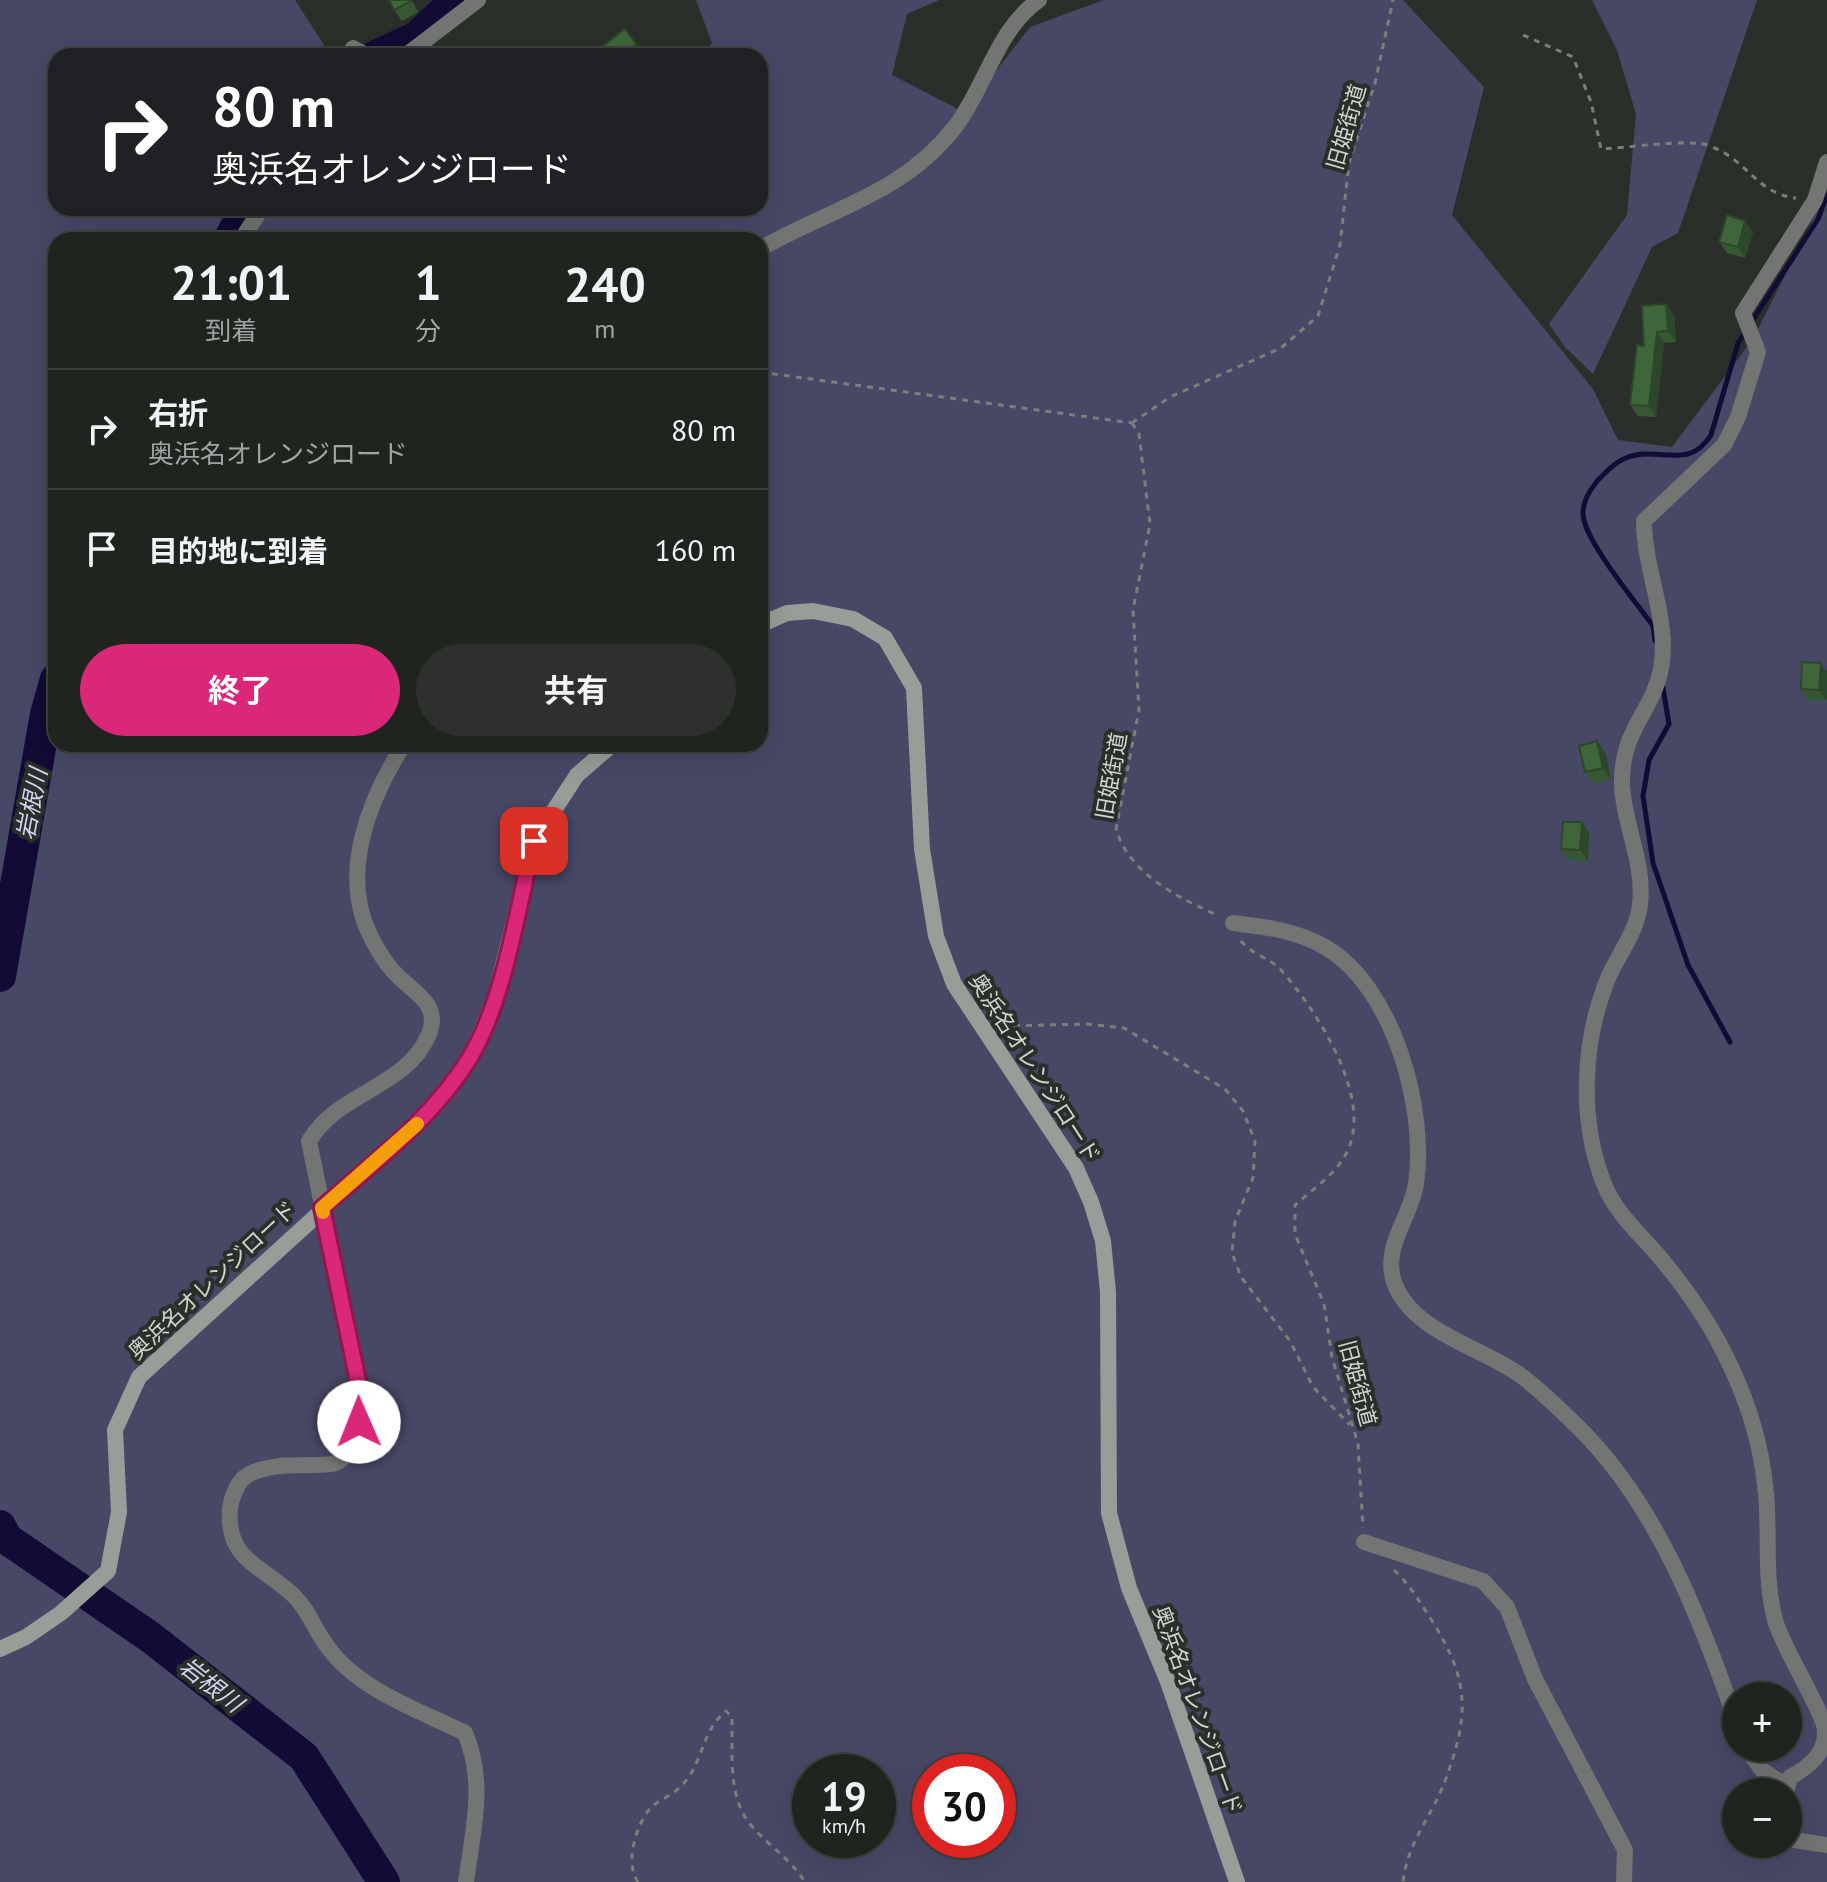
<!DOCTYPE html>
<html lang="ja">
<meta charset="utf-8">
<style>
:root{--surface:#20241f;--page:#2d302c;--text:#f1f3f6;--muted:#a2a4a4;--line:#3d413d;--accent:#db2777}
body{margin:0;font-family:"PT Sans","Noto Sans JP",sans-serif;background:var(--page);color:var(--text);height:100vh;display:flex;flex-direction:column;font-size:30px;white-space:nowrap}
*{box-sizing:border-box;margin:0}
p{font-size:26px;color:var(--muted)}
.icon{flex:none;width:44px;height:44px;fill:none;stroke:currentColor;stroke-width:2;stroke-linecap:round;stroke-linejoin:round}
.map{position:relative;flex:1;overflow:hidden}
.drawer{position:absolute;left:48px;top:232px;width:720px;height:520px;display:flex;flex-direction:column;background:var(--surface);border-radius:24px;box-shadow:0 8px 32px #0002,0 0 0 2px var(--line)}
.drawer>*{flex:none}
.banner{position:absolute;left:48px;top:48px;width:720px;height:168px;border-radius:24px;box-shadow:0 8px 32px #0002,0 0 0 2px var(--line);background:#202124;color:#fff;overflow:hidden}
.tools{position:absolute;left:1722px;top:1682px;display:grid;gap:16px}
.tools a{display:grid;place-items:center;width:80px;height:80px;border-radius:50%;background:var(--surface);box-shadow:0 8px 32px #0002,0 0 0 2px var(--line);font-size:40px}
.speed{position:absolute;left:792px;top:1754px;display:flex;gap:16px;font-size:40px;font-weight:700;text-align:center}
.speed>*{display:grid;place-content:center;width:104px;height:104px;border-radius:50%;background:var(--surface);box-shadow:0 8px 32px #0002,0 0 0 2px var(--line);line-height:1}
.speed small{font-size:20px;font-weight:400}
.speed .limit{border:12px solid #d22;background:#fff;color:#111}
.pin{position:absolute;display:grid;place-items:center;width:68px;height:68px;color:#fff;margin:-34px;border-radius:16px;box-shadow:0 4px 12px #0006}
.me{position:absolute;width:88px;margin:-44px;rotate:359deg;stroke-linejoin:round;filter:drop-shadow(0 0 6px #0008)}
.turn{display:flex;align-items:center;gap:28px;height:168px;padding:0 32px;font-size:36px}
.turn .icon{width:104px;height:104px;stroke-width:2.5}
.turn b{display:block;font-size:56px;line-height:68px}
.eta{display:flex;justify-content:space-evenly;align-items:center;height:136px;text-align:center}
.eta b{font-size:48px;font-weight:700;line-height:56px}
.primary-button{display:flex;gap:16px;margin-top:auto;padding:16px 32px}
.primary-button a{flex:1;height:92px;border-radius:48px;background:var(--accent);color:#fff;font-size:32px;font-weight:700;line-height:92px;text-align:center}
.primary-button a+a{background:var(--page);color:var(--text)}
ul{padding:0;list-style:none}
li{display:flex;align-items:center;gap:24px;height:120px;padding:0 32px;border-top:2px solid var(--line)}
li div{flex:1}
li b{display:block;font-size:30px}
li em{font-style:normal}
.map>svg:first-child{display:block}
.green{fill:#474866;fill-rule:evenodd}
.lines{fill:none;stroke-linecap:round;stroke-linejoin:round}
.stream{stroke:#110b36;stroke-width:5}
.river{stroke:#110b36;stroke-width:32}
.path{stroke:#7a7f7a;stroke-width:3;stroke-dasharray:6 6;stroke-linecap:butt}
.street{stroke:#727571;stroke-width:16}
.secondary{stroke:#989d98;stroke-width:16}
.wall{fill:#365732}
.shaded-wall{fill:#2c4729}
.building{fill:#3f653a;stroke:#2c4729;stroke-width:2}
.route-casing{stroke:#8e194d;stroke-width:20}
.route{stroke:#db2777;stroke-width:14}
.slow{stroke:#f59e0b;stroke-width:14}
.labels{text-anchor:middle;stroke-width:8;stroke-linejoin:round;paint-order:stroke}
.street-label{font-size:22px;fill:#d1d5d1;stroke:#2a3029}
.water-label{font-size:24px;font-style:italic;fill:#d0d2f2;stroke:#2a3029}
</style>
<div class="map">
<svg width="1827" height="1882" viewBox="0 0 1827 1882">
<rect width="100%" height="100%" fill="#2a3029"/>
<!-- green -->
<path class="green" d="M0 0H295L331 56H56V208H760V56H702L712 43 696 0H939L907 14 892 75 964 112 1030 27 1104 0H1403L1484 87 1452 215 1593 389 1618 440 1672 447 1753 339 1827 192V1882H0ZM56 240H760V744H56ZM1736 1696H1788V1748H1736ZM810 1772H878V1840H810ZM930 1772H998V1840H930ZM1736 1792H1788V1844H1736Z
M1592 0H1757L1678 233 1652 247 1593 374 1565 347 1549 324 1627 215 1636 114 1617 50Z"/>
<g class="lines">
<!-- stream -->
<path class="stream" d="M1655 641 1653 626C1637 603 1580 536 1583 511 1584 497 1595 482 1604 474 1617 461 1628 454 1647 454 1675 454 1693 463 1711 435L1738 343 1818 219 1827 195
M1662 682 1669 724 1649 760 1643 796 1653 863 1688 965 1730 1042"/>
<!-- river -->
<path class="river" d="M376 56 417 37 456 0
M229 240 246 208
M0 976 46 714 56 679
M0 1526 7 1539 150 1637 304 1757 384 1882"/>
<!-- path -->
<path class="path" d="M1523 35 1573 57 1591 102 1601 149C1624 148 1688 139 1707 145 1747 158 1756 194 1796 198
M760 372 1132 423
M1132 423 1139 434 1150 524 1133 610 1139 710 1116 829C1129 874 1179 898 1219 916
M1132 423 1170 397 1281 348 1318 316 1340 245 1349 163 1375 83 1393 0
M1241 941C1251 954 1270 958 1281 970 1316 1010 1374 1097 1347 1152 1336 1174 1313 1189 1295 1205V1234L1324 1304 1332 1357 1358 1444 1363 1528
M1002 1026 1087 1024 1124 1028 1225 1089 1243 1111 1255 1141 1253 1178 1235 1221 1232 1253 1241 1277 1290 1341 1313 1387 1350 1425
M1394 1570C1411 1586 1421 1604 1434 1624 1470 1682 1469 1717 1445 1781 1432 1816 1407 1843 1403 1882
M638 1882C625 1864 635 1829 648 1811 658 1798 676 1797 690 1775 704 1753 704 1729 726 1711L732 1717C733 1751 727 1796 750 1824 768 1846 789 1857 805 1882"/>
<!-- street -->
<path class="street" d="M349 56 353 48 368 56
M405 56 478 0
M241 240 262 208
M760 249C831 208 902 195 955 127 985 88 997 29 1039 0
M404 744C370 798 339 872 370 935 376 947 387 966 397 975 414 993 441 1004 429 1034 406 1089 340 1090 309 1141L359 1386C359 1408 362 1452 335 1463 324 1467 294 1464 280 1466 269 1468 255 1469 245 1477 237 1483 231 1499 230 1509 226 1560 261 1565 293 1595 309 1610 314 1629 327 1646 358 1690 419 1710 465 1733 486 1782 473 1830 466 1882
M1233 923C1265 927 1296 930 1325 947 1394 987 1427 1110 1416 1184 1411 1217 1382 1247 1394 1282 1412 1333 1483 1347 1523 1377 1543 1393 1563 1412 1581 1430 1658 1507 1701 1620 1736 1721
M1364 1542 1483 1581 1507 1607 1535 1679 1625 1850 1624 1882
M1746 1748 1762 1770 1786 1786
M1786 1792 1790 1777C1808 1768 1826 1753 1825 1731 1825 1714 1782 1647 1775 1620 1763 1575 1771 1530 1765 1485 1761 1446 1748 1403 1731 1367 1712 1325 1687 1289 1657 1254 1637 1231 1616 1213 1604 1184 1579 1120 1582 1042 1608 978 1618 955 1638 930 1640 904 1645 862 1623 824 1622 783 1621 730 1653 711 1661 669 1670 620 1644 570 1644 521L1724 445 1738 417 1758 352 1743 313 1815 200 1827 162
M1788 1839 1827 1845"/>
<!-- secondary -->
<path class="secondary" d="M760 625 787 613 813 611 853 619 885 638 914 688 922 849 936 936 954 984 1076 1168 1091 1202 1103 1241 1108 1292 1109 1513 1129 1588 1168 1682 1237 1882
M0 1649 26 1637 61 1613 108 1571 119 1512 115 1430 139 1377 425 1117 470 1058 495 998 534 841 577 775 613 744"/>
</g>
<!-- wall -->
<path class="wall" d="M412 0 418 12 402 21 394 10Z
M625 29 644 55 643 56H611Z
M1753 232 1745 258 1727 253 1719 242Z
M1666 304 1674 315 1676 342 1664 343 1656 417 1638 416 1630 405 1644 346Z
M1827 672V701L1808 700 1801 689Z
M1605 752 1611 779 1593 783 1585 772Z
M1589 833 1588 861 1569 860 1561 849Z"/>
<!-- shaded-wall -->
<path class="shaded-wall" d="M1745 221 1753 232 1745 258 1738 247Z
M1666 304 1674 315 1676 342 1668 331Z
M1657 332 1664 343 1656 417 1649 406Z
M1821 663 1827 672V701L1819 690Z
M1597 741 1605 752 1611 779 1603 768Z
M1582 822 1589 833 1588 861 1580 850Z"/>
<!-- building -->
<path class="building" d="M389 0H410L411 1 394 10Z
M625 29 636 44 621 56H611L603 46Z
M1727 215 1745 221 1738 247 1719 242Z
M1666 304 1668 331 1657 332 1649 406 1630 405 1637 345 1644 346 1642 306Z
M1802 662 1821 663 1819 690 1801 689Z
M1597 741 1603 768 1585 772 1579 746Z
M1563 822H1582L1580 850 1561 849Z"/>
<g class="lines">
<!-- route casing -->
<g class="route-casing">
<path id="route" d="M359 1422V1386L322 1208C374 1162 432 1119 469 1059 505 1000 517 909 534 841"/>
</g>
<!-- route -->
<use href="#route" class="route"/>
<!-- slow -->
<path class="slow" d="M323 1212 322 1208 417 1124"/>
</g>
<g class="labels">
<!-- street labels -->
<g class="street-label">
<text transform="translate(1346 127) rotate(-74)" y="8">旧姫街道</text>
<text transform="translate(1111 776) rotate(-80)" y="8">旧姫街道</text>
<text transform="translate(1035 1068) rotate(57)" y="8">奥浜名オレンジロード</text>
<text transform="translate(212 1280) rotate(-43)" y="8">奥浜名オレンジロード</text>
<text transform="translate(1358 1383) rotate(75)" y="8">旧姫街道</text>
<text transform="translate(1198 1710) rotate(70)" y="8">奥浜名オレンジロード</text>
</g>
<!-- water labels -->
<g class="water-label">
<text transform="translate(32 804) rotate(-79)" y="8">岩根川</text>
<text transform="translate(211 1685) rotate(38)" y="8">岩根川</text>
</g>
</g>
</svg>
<div class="tools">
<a>+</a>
<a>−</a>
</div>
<div class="speed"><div>19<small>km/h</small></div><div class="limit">30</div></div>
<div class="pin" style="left:534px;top:841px;background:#d93025"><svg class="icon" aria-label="arrive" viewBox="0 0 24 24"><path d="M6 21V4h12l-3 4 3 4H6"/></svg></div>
<svg class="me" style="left:359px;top:1422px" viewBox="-20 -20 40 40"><circle r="19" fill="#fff"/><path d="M0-13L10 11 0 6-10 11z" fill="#db2777"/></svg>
<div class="banner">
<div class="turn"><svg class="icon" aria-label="right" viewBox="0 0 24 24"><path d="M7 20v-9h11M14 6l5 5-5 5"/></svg><div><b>80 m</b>奥浜名オレンジロード</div></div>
</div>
<section class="drawer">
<div class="eta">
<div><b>21:01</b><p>到着</p></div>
<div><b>1</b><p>分</p></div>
<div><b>240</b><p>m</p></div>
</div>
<ul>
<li><svg class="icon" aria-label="right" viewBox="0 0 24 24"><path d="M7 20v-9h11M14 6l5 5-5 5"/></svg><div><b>右折</b><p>奥浜名オレンジロード</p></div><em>80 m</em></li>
<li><svg class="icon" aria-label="arrive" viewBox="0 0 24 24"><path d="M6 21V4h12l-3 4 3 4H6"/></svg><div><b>目的地に到着</b></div><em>160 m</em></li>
</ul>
<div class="primary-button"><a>終了</a><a>共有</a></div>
</section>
</div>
